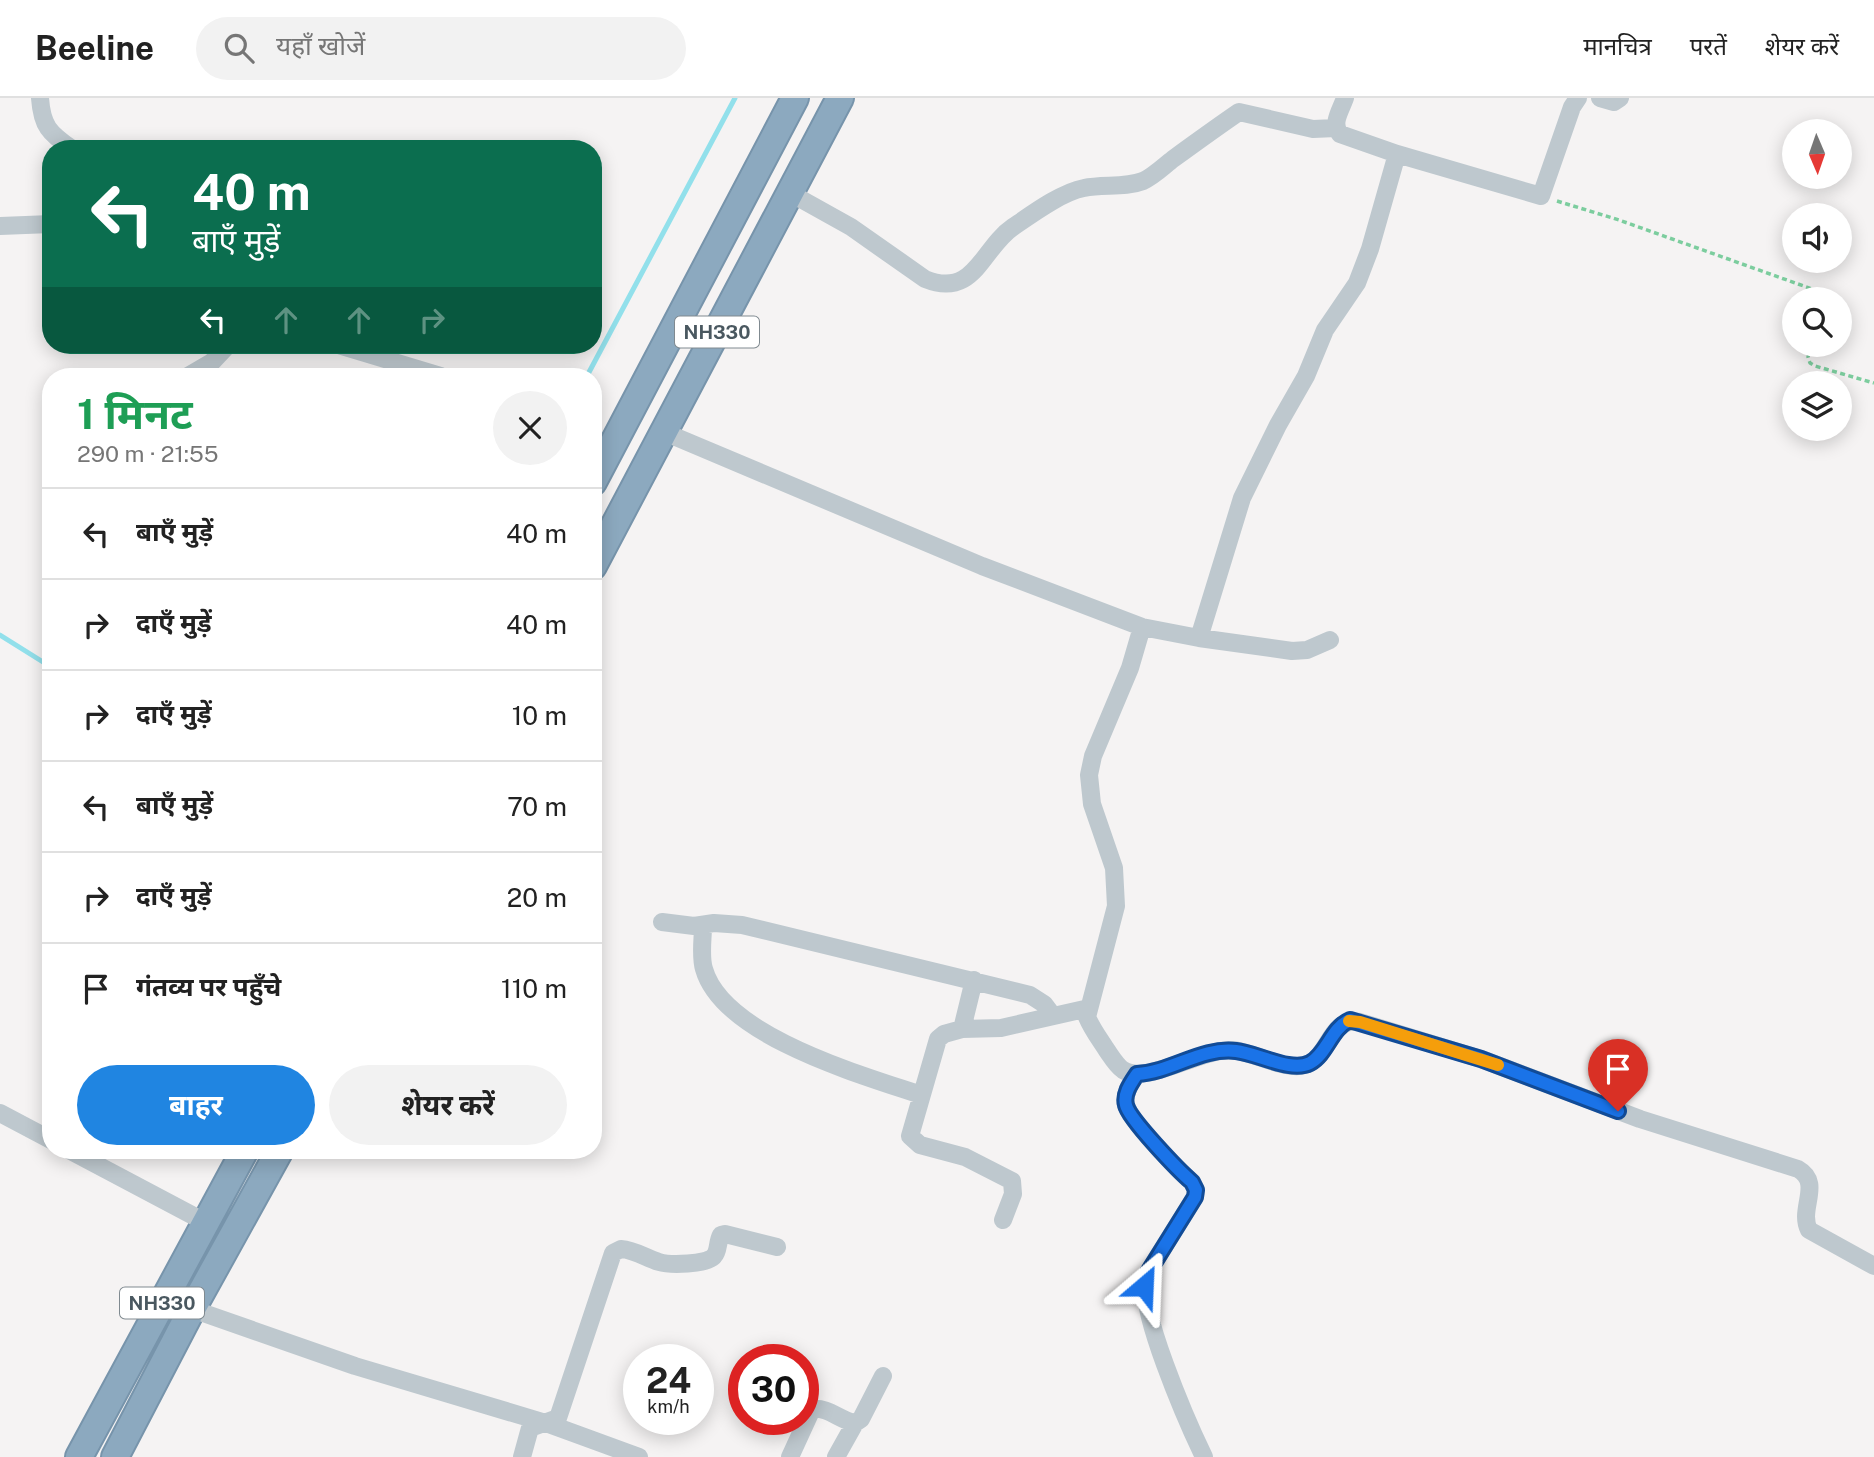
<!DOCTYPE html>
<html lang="hi">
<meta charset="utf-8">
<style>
:root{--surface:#fff;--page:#f2f2f2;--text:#222;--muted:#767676;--line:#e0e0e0;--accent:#2085e1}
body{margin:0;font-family:"Public Sans","Noto Sans Devanagari",sans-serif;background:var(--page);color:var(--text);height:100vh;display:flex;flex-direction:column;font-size:26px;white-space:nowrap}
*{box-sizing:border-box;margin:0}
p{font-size:23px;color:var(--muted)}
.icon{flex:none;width:38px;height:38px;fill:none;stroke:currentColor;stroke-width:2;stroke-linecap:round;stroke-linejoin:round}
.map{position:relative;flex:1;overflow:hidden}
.details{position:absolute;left:42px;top:270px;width:560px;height:791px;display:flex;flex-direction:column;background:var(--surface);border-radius:28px;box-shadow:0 4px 18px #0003}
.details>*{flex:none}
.banner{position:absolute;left:42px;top:42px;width:560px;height:214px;border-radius:28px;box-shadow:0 4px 18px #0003;background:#0b6e4f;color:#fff;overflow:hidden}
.needle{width:46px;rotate:178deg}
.controls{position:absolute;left:1782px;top:21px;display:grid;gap:14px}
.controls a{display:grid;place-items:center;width:70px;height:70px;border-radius:50%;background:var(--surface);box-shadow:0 4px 18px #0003;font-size:35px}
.speed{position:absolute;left:623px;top:1246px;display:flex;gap:14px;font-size:35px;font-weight:700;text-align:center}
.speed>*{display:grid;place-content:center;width:91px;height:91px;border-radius:50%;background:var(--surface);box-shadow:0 4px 18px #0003;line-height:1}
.speed small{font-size:18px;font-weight:400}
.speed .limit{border:10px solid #d22;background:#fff;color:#111}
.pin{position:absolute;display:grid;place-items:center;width:60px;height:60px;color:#fff;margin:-72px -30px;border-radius:50% 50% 50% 0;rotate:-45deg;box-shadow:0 0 7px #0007}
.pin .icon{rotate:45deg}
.me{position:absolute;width:77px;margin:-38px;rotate:26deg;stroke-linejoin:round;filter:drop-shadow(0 0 5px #0008)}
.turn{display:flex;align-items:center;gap:24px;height:147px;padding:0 35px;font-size:32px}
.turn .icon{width:91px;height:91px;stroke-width:2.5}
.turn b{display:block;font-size:49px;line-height:60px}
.lanes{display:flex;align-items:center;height:66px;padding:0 35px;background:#0003;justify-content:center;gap:35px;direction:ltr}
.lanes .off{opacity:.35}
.round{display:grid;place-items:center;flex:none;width:74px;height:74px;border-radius:37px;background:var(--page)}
.headline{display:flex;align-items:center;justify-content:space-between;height:119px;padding:0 35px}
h1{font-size:42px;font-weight:700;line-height:52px;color:#1e9e55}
.action{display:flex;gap:14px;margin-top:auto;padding:14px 35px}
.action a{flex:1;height:80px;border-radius:42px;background:var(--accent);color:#fff;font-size:28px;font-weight:700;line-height:80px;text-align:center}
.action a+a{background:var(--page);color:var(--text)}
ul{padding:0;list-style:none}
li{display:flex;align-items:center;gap:21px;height:91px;padding:0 35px;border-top:2px solid var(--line)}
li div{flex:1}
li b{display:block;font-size:26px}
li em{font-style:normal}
header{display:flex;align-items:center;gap:42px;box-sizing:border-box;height:98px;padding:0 35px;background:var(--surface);border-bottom:2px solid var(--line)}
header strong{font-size:33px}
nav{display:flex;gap:38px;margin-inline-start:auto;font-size:24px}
.search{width:490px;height:63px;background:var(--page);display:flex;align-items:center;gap:18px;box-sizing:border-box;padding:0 24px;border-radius:38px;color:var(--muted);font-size:26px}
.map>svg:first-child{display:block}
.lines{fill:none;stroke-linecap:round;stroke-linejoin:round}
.stream{stroke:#92e0eb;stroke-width:5}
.highway-casing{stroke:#7794ab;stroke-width:30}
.path{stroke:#7ccd9e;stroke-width:3.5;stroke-dasharray:5 3.5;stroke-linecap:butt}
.minor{stroke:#bec8ce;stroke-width:18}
.highway{stroke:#8ca9bf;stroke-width:26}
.route-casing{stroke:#114b97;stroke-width:18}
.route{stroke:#1a73e8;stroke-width:12}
.slow{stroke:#f59e0b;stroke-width:12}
.labels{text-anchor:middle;stroke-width:5;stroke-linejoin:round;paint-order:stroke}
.shield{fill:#fff;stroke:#808a90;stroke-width:2}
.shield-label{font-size:19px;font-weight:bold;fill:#4a5860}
</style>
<header>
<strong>Beeline</strong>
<div class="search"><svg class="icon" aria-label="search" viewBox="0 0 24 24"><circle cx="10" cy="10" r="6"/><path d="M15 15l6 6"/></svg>यहाँ खोजें</div>
<nav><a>मानचित्र</a><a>परतें</a><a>शेयर करें</a></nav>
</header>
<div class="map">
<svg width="1874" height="1359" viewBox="0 0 1874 1359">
<rect width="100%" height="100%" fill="#f5f3f3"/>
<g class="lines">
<!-- stream -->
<path class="stream" d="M587 278 735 0
M0 537 51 569"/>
<!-- highway casing -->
<g class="highway-casing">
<path id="highway" d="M593 384 795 0
M593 468 840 0
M79 1359 245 1052
M115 1359 192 1211 280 1052"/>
</g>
<!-- path -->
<path class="path" d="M1557 103 1619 122 1812 191 1821 195 1825 201
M1812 247 1808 259 1810 265 1815 268 1874 285"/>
<!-- minor -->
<path class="minor" d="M40 0C42 28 49 35 72 51
M1345 0C1341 12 1331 25 1340 36L1397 56
M1600 0 1614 4 1620 0
M790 95 851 129 925 181C975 201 981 151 1013 129 1032 116 1062 94 1084 90 1103 86 1125 90 1143 83 1154 78 1164 68 1173 61 1195 45 1217 29 1239 14L1313 31 1336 30
M0 128 51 126
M338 247 441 278
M188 278 212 264 228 247
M664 334 982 468 1142 529 1199 540 1292 553 1307 552 1330 542
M593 345 609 353
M1142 529 1130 570 1093 658 1089 677 1092 706 1114 770 1116 808 1087 919C1092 931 1099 940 1106 951 1111 958 1116 967 1123 972 1147 987 1200 951 1232 952 1254 954 1285 973 1305 967 1330 960 1328 919 1360 924L1481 961 1640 1021 1798 1071C1823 1085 1798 1111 1809 1132L1874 1168
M1199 540 1242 400 1278 327 1306 278 1325 232 1357 185 1370 151 1397 56 1541 98 1572 9 1578 0
M662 824 694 828 714 825 742 827 1030 897 1044 906 1053 918
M703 828C703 841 700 858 704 871 723 938 862 977 921 997
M974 882 962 931 944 936 938 941 910 1038 920 1047 965 1059 1012 1083 1013 1096 1003 1122
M962 931 1001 930 1089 910
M1137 976C1131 985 1123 996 1126 1007 1129 1021 1179 1073 1192 1084L1196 1092 1195 1099 1147 1176C1133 1202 1190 1330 1204 1359
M0 1015 51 1042
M69 1052 205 1124
M192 1211 355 1268 546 1325 639 1359
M522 1359 530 1330 558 1320 613 1155 621 1151C635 1152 646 1160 659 1164 669 1167 707 1167 714 1158 719 1153 717 1144 721 1137L725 1136 777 1149
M790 1359 812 1311C829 1309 839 1322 855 1325L861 1321 883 1278
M836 1359 855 1325"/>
<!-- highway -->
<use href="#highway" class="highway"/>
</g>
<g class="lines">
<!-- route casing -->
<g class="route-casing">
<path id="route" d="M1144 1188V1181L1195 1099 1196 1092 1192 1084C1179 1073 1129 1021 1126 1007 1123 996 1131 985 1137 976 1172 974 1201 949 1236 953 1257 955 1291 975 1310 965 1327 956 1331 930 1350 922L1481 961 1618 1013"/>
</g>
<!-- route -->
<use href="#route" class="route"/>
<!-- slow -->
<path class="slow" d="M1349 923 1360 924 1498 967"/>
</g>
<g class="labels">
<!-- shield labels -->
<g class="shield">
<rect x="675" y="218.5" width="84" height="31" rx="5"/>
<rect x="120" y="1189.5" width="84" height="31" rx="5"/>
</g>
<g class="shield-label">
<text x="717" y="241">NH330</text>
<text x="162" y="1212">NH330</text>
</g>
</g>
</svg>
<div class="controls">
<a><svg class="needle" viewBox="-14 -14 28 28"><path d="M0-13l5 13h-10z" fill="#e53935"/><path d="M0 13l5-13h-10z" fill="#767676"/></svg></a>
<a><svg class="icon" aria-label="sound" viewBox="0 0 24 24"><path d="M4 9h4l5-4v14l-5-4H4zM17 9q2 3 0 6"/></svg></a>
<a><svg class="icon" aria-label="search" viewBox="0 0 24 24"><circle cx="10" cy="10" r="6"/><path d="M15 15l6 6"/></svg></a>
<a><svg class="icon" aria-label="layers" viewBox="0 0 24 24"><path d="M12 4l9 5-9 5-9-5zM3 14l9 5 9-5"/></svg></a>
</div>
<div class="speed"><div>24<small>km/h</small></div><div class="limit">30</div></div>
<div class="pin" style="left:1618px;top:1013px;background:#d93025"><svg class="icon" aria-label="arrive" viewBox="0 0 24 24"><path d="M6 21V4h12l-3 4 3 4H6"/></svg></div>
<svg class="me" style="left:1144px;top:1188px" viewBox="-20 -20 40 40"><path d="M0-17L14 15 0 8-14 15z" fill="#1a73e8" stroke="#fff" stroke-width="4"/></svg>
<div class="banner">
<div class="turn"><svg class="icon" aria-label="left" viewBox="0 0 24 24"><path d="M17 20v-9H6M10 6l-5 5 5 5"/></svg><div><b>40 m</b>बाएँ मुड़ें</div></div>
<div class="lanes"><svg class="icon" aria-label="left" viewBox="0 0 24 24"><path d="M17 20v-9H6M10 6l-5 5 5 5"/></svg><svg class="icon off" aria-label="ahead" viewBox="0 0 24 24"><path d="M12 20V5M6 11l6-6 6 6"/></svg><svg class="icon off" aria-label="ahead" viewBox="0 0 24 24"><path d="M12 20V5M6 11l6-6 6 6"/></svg><svg class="icon off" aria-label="right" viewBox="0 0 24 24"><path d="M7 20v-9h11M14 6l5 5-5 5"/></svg></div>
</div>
<section class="details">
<div class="headline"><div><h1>1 मिनट</h1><p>290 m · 21:55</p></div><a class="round"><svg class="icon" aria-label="close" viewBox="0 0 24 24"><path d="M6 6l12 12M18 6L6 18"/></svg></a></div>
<ul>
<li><svg class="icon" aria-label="left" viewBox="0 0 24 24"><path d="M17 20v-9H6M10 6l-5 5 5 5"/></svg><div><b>बाएँ मुड़ें</b></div><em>40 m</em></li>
<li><svg class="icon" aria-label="right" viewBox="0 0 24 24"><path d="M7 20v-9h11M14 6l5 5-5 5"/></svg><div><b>दाएँ मुड़ें</b></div><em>40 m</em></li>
<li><svg class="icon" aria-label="right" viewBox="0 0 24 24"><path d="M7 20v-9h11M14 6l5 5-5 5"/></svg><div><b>दाएँ मुड़ें</b></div><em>10 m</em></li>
<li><svg class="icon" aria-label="left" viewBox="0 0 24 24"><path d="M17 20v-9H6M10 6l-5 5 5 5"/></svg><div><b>बाएँ मुड़ें</b></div><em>70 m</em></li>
<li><svg class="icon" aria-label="right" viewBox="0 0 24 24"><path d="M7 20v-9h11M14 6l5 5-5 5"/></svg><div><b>दाएँ मुड़ें</b></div><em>20 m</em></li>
<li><svg class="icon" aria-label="arrive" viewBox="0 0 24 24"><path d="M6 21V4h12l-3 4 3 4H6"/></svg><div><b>गंतव्य पर पहुँचे</b></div><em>110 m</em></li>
</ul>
<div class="action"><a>बाहर</a><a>शेयर करें</a></div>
</section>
</div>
